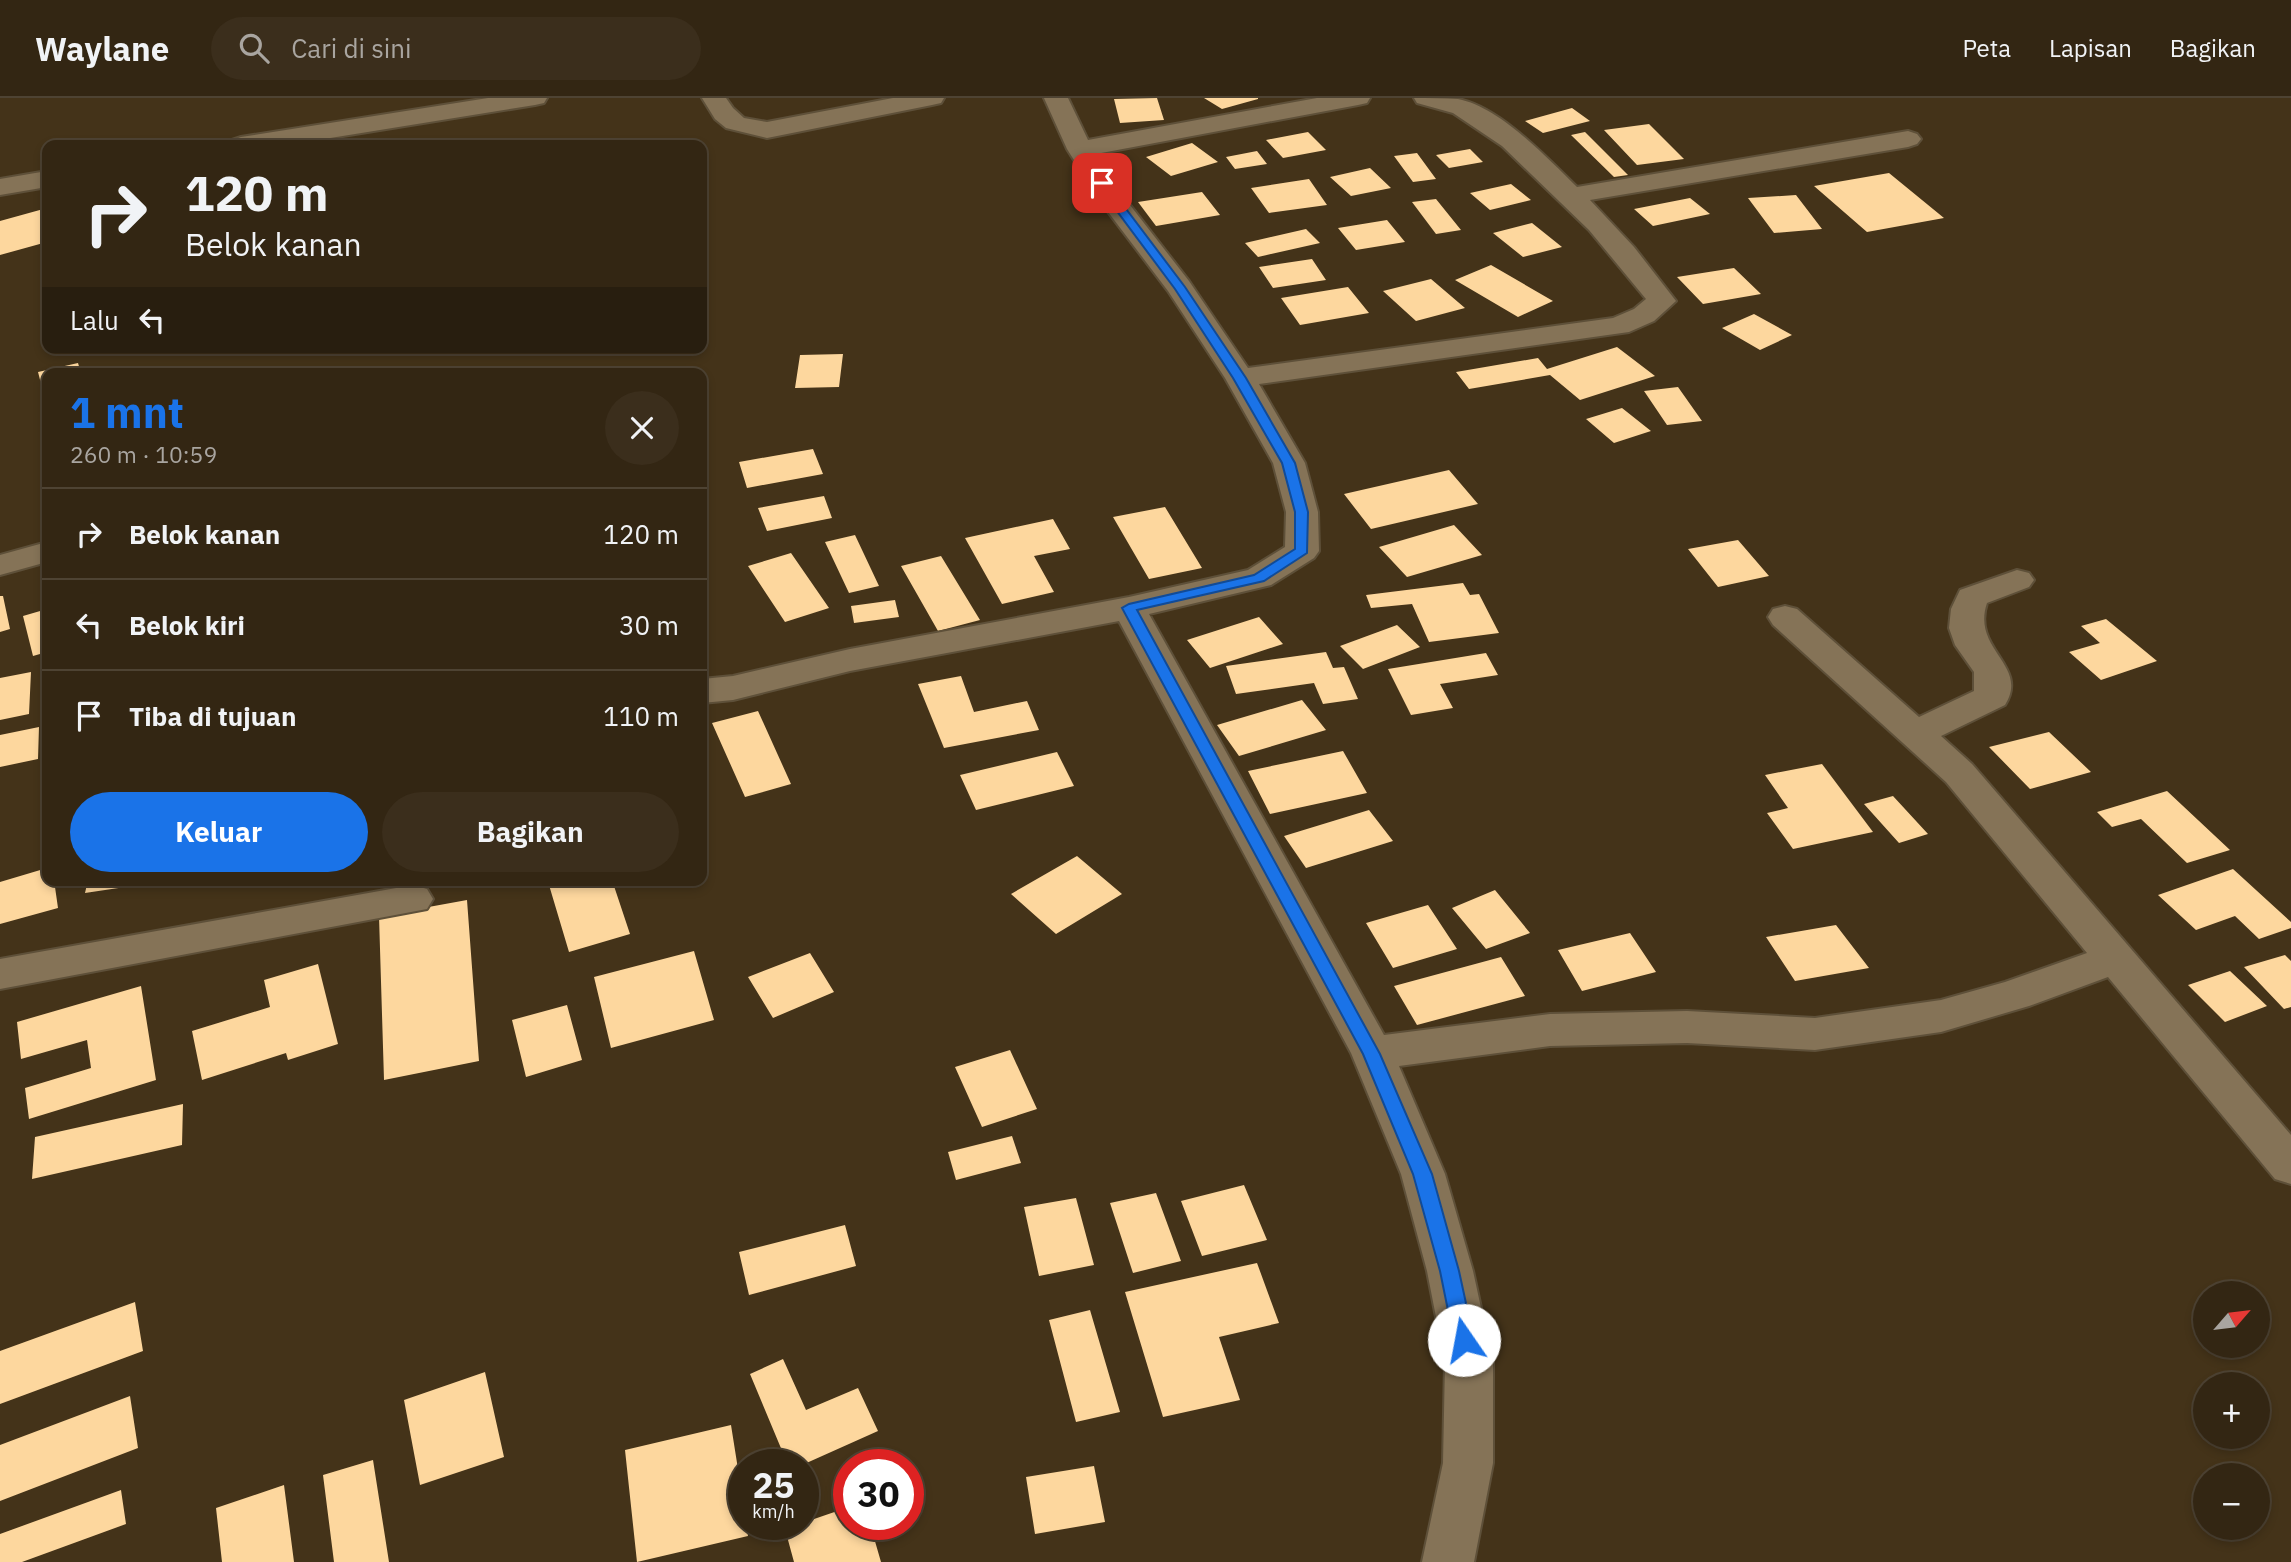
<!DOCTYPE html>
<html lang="id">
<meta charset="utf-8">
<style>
:root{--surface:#332613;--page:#3b2e1c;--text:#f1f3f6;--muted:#a9a5a0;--line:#4e4333;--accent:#1a73e8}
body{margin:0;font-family:"IBM Plex Sans",sans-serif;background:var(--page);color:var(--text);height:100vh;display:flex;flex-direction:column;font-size:26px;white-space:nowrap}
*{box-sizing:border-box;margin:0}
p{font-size:23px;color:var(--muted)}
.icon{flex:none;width:38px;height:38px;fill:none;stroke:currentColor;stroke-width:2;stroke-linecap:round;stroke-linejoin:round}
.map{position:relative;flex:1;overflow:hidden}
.drawer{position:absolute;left:42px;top:270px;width:665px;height:518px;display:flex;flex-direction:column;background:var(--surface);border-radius:14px;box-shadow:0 4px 10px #0003,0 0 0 2px var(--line)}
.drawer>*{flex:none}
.top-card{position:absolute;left:42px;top:42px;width:665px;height:214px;border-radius:14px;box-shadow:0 4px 10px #0003,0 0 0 2px var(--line);background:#332613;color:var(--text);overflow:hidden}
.needle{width:46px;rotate:62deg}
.buttons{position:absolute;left:2193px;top:1183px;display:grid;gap:14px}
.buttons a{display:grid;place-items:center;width:77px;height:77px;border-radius:50%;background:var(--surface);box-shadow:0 4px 10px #0003,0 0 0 2px var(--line);font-size:35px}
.speed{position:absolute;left:728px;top:1351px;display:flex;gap:14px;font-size:35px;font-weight:700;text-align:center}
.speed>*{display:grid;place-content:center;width:91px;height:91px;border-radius:50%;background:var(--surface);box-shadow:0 4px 10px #0003,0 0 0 2px var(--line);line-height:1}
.speed small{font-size:18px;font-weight:400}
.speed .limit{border:10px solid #d22;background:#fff;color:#111}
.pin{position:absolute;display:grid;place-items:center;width:60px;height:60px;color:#fff;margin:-30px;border-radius:14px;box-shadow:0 4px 10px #0006}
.me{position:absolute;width:77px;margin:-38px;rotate:348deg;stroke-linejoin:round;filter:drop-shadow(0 0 5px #0008)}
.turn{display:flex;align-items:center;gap:24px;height:147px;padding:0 28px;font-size:32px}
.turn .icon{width:91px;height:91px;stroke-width:2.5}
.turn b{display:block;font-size:49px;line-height:60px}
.then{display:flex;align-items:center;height:66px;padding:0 28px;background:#0003;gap:14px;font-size:26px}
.round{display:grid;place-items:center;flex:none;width:74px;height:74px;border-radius:37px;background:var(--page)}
.overview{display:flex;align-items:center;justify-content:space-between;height:119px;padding:0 28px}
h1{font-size:42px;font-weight:700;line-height:52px;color:var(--accent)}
.action{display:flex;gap:14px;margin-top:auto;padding:14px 28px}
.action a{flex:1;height:80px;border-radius:42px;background:var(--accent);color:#fff;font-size:28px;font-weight:700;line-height:80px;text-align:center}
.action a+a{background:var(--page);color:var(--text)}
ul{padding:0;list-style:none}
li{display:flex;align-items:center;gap:21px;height:91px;padding:0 28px;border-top:2px solid var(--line)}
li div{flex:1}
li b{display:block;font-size:26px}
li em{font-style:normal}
header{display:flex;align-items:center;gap:42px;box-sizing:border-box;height:98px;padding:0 35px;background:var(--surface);border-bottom:2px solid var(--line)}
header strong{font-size:33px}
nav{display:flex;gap:38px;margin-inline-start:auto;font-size:24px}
.search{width:490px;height:63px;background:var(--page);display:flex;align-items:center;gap:18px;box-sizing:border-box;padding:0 24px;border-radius:38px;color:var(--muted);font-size:26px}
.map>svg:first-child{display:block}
.building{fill:#fdd79e}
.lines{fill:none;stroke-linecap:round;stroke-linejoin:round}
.minor-casing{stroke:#5e5039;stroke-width:4}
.minor{fill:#857357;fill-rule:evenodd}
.route{fill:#1a73e8;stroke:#114b97;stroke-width:2}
</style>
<header>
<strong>Waylane</strong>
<div class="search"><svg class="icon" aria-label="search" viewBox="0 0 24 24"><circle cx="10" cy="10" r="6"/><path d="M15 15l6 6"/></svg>Cari di sini</div>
<nav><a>Peta</a><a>Lapisan</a><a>Bagikan</a></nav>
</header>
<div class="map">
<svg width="2291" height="1464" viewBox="0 0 2291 1464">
<rect width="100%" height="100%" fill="#443319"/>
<!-- building -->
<path class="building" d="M1157 0 1164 22 1120 25 1114 1Z
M1204 0H1258V1L1222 11Z
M1572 10 1590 23 1543 35 1525 23Z
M1649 26 1684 61 1637 67 1604 32Z
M1308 34 1326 52 1283 60 1266 42Z
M1585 34 1628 77 1614 79 1571 37Z
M1192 45 1218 64 1171 78 1146 59Z
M1470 51 1483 64 1449 70 1436 57Z
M1257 53 1267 66 1235 71 1226 59Z
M1417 55 1436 81 1413 84 1394 58Z
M1370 70 1391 90 1351 98 1330 79Z
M1889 75 1944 120 1867 134 1814 88Z
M1309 81 1327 107 1269 115 1251 90Z
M1511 86 1531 102 1490 112 1470 95Z
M1202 94 1220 117 1156 128 1138 104Z
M1796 97 1822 131 1774 135 1748 100Z
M1690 100 1710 116 1653 128 1634 111Z
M1436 101 1461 132 1436 136 1412 104Z
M47 110V144L0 157V123Z
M1387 122 1405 144 1356 152 1338 130Z
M1532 125 1562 149 1523 159 1493 135Z
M1306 131 1320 145 1258 159 1245 145Z
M1312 161 1326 182 1273 190 1259 169Z
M1491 167 1553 203 1518 219 1455 182Z
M1734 170 1761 196 1703 206 1677 179Z
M1431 181 1465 210 1416 223 1383 193Z
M1348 189 1369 215 1300 227 1281 200Z
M1754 216 1792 237 1760 252 1722 230Z
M1617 249 1655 278 1580 302 1550 277 1469 291 1456 274 1538 260 1547 271Z
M843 256 839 289 795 290 800 257Z
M78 265 81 275H47L46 305 38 274Z
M1678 289 1702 323 1667 327 1644 293Z
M1622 310 1651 333 1614 345 1586 321Z
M813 351 823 376 747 390 739 364Z
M1449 372 1478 406 1371 431 1344 396Z
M824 398 832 420 767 433 758 410Z
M1165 409 1202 470 1149 481 1113 419Z
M1053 421 1070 451 1034 458 1054 494 1002 506 965 440Z
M1454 427 1482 457 1407 479 1379 449Z
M855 437 879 488 849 495 825 444Z
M1738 442 1769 478 1718 489 1688 451Z
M791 455 829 510 785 524 748 468Z
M941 458 980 522 938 533 901 468Z
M1463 485 1470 497 1479 496 1499 535 1429 544 1412 506 1371 510 1366 497Z
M0 498H3L10 531 0 534Z
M895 502 899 519 854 525 851 508Z
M47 511V554L33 558 23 518Z
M1259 519 1283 546 1210 570 1187 542Z
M2106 521 2157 563 2101 582 2069 554 2100 545 2081 528Z
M1397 527 1420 549 1363 571 1340 548Z
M1326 554 1333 570 1344 569 1358 601 1323 606 1314 585 1236 596 1226 568Z
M1486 555 1498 577 1440 586 1453 610 1411 617 1388 571Z
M31 574 29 616 0 622V580Z
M961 578 974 614 1027 603 1039 632 944 650 918 586Z
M1302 602 1326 632 1239 658 1217 627Z
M758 613 791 686 745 699 712 625Z
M39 629 38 661 0 669V637Z
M2049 634 2091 674 2030 691 1989 649Z
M1343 653 1367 695 1270 716 1248 673Z
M1057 654 1074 688 976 712 960 677Z
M1822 666 1873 734 1793 751 1767 715 1788 710 1765 677Z
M2167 693 2230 752 2187 765 2141 721 2112 729 2097 714Z
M1893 698 1928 736 1899 745 1864 706Z
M1369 712 1393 743 1306 770 1284 738Z
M1077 758 1122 796 1056 836 1011 796Z
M47 770V782H54L58 810 0 826V784Z
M2233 771 2291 824V830L2259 841 2235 818 2196 832 2158 797Z
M88 782H153L152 785 85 795Z
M566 782H612L630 836 569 854 549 787Z
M1495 792 1530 835 1486 851 1452 810Z
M467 802 479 963 384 982 379 818Z
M1428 807 1457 851 1393 870 1366 825Z
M1836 827 1869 870 1795 883 1766 839Z
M1630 835 1656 874 1582 893 1558 852Z
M694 853 714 922 611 950 594 879Z
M810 855 834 894 773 920 748 879Z
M2285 857 2291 863V909L2284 911 2244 869Z
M1501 859 1525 898 1417 927 1394 888Z
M318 866 338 946 288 962 286 955 202 982 192 933 270 909 264 882Z
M2230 873 2267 908 2225 924 2188 887Z
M141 888 156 982 29 1021 25 990 91 970 87 942 21 961 17 924Z
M567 907 582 962 526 979 512 922Z
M1010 952 1037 1011 982 1029 955 969Z
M183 1006 182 1047 32 1081 35 1039Z
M1012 1038 1021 1065 956 1082 948 1054Z
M1244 1087 1267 1142 1202 1158 1181 1103Z
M1156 1095 1181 1163 1133 1175 1110 1105Z
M1076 1100 1094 1167 1039 1178 1024 1109Z
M845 1127 856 1168 749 1197 739 1154Z
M1257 1165 1279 1225 1219 1239 1240 1302 1163 1319 1125 1194Z
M135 1204 143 1253 0 1306V1253Z
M1090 1212 1120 1314 1076 1324 1049 1222Z
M783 1261 806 1312 858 1290 878 1333 802 1367H788L750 1276Z
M485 1274 504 1359 420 1387 404 1302Z
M130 1298 138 1350 0 1403V1347Z
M731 1327 744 1409V1426H746L748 1438 637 1464 625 1352Z
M373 1362 389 1464H334L323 1377Z
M1094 1368 1105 1424 1035 1436 1026 1379Z
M284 1387 294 1464H222L216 1410Z
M121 1392 126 1426 22 1464H0V1436Z
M849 1409V1426H870L881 1464H794L785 1431Z"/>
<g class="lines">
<!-- minor casing -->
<g class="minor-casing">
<path id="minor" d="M488 0H547L544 5 535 7 287 47H228L232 42 241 39Z
M702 0H726L733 10 744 20 767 24 893 0H944L941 5 932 7 767 40 726 30 715 21Z
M1044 0H1068L1088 42 1317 0H1370L1367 5 1358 7 1096 56 1123 98 1189 183 1248 270 1613 220 1634 211 1646 201 1589 132 1502 48 1453 15 1417 5 1414 0C1428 0 1444 0 1458 1 1500 9 1547 60 1577 89L1908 33 1917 36 1921 41 1917 46 1908 49 1590 102 1634 149 1676 203 1654 223 1629 234 1259 286 1305 365 1318 414 1319 453 1314 460 1271 487 1149 516 1384 937 1550 916 1687 913 1815 920 1941 902 2005 884 2087 855 1946 684 1773 527 1768 519 1773 511 1785 508 1797 511 1919 619 1974 593V574L1955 547 1949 530 1951 511 1960 492 2017 472 2029 475 2034 482 2029 489 1987 505C1971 552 2030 567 2005 607L1941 638 1972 666 2291 1037V1086L2275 1081 2108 879 2029 908 1941 934 1815 952 1687 945 1550 948 1399 968 1445 1076 1473 1173 1493 1265V1365L1474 1464H1422L1443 1365 1445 1265 1427 1173 1401 1076 1351 955 1119 523 850 573 733 602 702 605V581L733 578 850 551 1129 499 1248 472 1285 449 1286 414 1273 365 1225 280 1168 193 1099 102 1067 51Z
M47 73V89L0 97V81Z
M47 444V464L0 477V457Z
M413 787 427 791 433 801 427 811 0 891V861Z"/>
</g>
<!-- minor -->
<use href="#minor" class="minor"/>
</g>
<!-- route -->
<path class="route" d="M1098 83H1105L1185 189 1246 280 1295 365 1308 414 1307 455 1264 483 1137 512 1380 956 1432 1076 1459 1173 1474 1242 1471 1248 1464 1250 1457 1248 1454 1242 1440 1173 1413 1076 1363 956 1122 510 1129 506 1254 477 1295 451V414L1282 365 1233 280 1175 191 1096 85Z"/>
</svg>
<div class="buttons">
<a><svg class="needle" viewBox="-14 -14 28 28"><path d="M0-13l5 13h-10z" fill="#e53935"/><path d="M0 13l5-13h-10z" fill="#a9a5a0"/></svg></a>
<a>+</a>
<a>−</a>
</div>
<div class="speed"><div>25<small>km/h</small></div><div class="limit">30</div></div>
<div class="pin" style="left:1102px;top:85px;background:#d93025"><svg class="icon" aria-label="arrive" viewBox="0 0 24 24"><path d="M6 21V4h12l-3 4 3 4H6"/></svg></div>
<svg class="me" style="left:1464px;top:1242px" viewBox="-20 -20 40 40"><circle r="19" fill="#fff"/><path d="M0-13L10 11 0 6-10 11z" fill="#1a73e8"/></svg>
<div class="top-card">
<div class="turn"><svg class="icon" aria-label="right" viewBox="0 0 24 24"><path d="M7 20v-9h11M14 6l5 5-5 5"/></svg><div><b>120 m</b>Belok kanan</div></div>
<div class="then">Lalu<svg class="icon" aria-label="left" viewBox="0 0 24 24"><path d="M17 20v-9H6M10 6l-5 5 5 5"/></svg></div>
</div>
<section class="drawer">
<div class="overview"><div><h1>1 mnt</h1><p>260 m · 10:59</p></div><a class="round"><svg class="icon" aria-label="close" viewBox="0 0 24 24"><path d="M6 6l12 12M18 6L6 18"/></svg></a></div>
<ul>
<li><svg class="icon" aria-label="right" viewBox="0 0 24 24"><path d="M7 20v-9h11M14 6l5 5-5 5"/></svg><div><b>Belok kanan</b></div><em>120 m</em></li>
<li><svg class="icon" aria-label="left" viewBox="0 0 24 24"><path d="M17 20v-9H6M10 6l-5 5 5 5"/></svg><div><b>Belok kiri</b></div><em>30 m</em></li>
<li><svg class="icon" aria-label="arrive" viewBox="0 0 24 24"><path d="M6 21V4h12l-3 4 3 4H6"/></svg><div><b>Tiba di tujuan</b></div><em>110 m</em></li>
</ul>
<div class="action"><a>Keluar</a><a>Bagikan</a></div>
</section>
</div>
